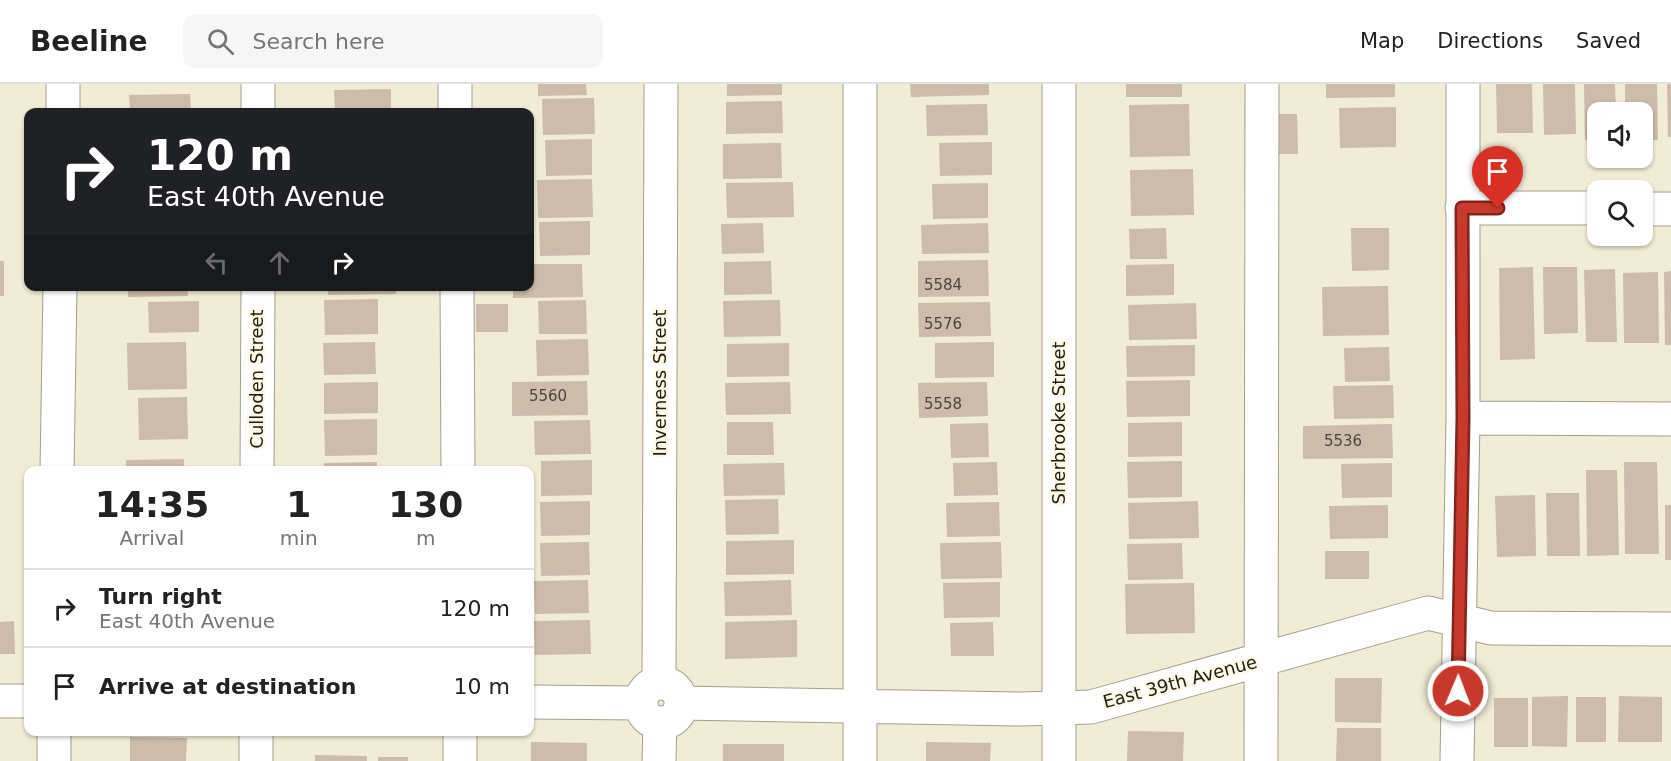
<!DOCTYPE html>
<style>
:root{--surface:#fff;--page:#f6f6f6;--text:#222;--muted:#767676;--line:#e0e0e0}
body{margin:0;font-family:"DejaVu Sans",sans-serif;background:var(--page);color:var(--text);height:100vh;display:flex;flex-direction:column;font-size:22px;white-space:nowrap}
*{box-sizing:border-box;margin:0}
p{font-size:20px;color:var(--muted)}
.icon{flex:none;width:33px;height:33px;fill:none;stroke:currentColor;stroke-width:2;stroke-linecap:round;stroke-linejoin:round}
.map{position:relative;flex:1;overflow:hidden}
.drawer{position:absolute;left:24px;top:382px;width:510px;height:270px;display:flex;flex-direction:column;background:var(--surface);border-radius:12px;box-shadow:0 2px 4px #0004}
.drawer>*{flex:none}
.guide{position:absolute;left:24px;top:24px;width:510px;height:183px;border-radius:12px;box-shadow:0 2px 4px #0004;background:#202124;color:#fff;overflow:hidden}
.tools{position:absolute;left:1587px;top:18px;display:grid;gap:12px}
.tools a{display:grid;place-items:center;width:66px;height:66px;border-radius:12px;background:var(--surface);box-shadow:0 2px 4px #0004;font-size:30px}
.pin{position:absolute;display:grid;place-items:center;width:51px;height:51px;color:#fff;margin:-62px -26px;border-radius:50% 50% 50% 0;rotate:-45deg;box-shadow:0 0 6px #0007}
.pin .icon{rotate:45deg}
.me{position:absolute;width:66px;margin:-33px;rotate:1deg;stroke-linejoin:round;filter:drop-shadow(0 0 4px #0008)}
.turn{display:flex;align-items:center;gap:21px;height:126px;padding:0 24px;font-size:27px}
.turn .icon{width:78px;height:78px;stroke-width:2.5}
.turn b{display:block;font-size:42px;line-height:51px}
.lanes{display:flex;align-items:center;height:57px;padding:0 24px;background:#0003;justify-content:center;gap:30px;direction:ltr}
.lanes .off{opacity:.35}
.eta{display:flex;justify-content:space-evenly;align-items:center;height:102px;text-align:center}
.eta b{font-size:36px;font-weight:600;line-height:42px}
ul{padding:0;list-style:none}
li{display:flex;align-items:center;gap:18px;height:78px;padding:0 24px;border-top:2px solid var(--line)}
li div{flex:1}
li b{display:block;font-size:22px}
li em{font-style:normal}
header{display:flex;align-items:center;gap:36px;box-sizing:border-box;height:84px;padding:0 30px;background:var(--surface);border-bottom:2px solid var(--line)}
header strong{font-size:28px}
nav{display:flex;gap:33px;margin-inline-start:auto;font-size:21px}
.search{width:420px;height:54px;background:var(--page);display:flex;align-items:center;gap:15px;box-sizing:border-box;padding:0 21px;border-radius:12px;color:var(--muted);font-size:22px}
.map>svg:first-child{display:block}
.building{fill:#cdbbac}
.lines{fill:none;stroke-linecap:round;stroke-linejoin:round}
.minor-casing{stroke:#a39f8b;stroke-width:35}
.minor{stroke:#fff;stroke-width:33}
.route-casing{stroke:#81251d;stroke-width:15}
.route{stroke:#c6392c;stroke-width:10}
.labels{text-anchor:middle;stroke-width:4.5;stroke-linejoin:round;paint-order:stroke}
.number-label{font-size:15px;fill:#4c473d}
.street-label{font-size:18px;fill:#212018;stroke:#fdf9e4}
</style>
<header>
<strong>Beeline</strong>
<div class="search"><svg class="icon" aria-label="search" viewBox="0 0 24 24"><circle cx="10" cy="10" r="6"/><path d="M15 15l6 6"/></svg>Search here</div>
<nav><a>Map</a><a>Directions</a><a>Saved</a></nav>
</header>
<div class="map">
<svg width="1671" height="677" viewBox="0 0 1671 677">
<rect width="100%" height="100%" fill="#f0ecd6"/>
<!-- building -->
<path class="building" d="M538 0H586L587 11 538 12Z
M727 0H782V11L727 12Z
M910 0H989V11L911 13Z
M1126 0H1182V13H1126Z
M1326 0H1395V13L1326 14Z
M1496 0H1532L1533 49H1497Z
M1543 0H1575L1576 50 1544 51Z
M1584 0H1615L1616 28H1598V56H1585Z
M1625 0H1657L1658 56H1642V28H1625Z
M1667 0H1671V53H1668Z
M391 5V28H335L334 6Z
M190 10 191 28H130L129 11Z
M594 14 595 50 543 51 542 15Z
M782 17 783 49 726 50V18Z
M987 20 988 51 927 52 926 21Z
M1189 20 1190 72 1130 73 1129 21Z
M1396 23V63L1340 64 1339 24Z
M506 25V28H481V26Z
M1271 30H1297L1298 70H1272Z
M592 55V91L546 92 545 56Z
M992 58V91L940 92 939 59Z
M781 59 782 94 723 95V60Z
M1193 85 1194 131 1131 132 1130 86Z
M592 95 593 133 538 134 537 96Z
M793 98 794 133 727 134 726 99Z
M988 99V134L933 135 932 100Z
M590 137V171L540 172 539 138Z
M763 139 764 169 722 170 721 140Z
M988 139 989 169 922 170 921 141Z
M1166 144 1167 175H1130L1129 145Z
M1351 144H1389V186L1352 187Z
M988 176 989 212 918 213V177Z
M0 177H4V212H0Z
M771 177 772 210 724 211V178Z
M530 180H582L583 213 513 214V202H530Z
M1174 180V211L1126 212V181Z
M1533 183 1535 275 1500 276 1499 184Z
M1543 183H1577L1578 249 1544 250Z
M1615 185 1617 258H1586L1584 186Z
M1671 187V261H1665L1664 188Z
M1658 188 1659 259H1624L1623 189Z
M128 202H187L188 212 128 213Z
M328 202H396V210L328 211Z
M1388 202 1389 251 1323 252 1322 203Z
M378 215V250L325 251 324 216Z
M586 216 587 250H539L538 217Z
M780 216 781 252 724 253 723 217Z
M199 217V248L149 249 148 218Z
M990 218 991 252 919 253 918 219Z
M1196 219 1197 255 1129 256 1128 221Z
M476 220H508V248H476Z
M588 255 589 291 537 292 536 256Z
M186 258 187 305 128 306 127 259Z
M375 258 376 290 324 291 323 259Z
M994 258V293L935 294V259Z
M789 259V292L727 293V260Z
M1195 261V292L1127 293 1126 262Z
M1389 263 1390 297 1345 298 1344 264Z
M1190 296V332L1127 333 1126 297Z
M587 297 588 331 512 332V298Z
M378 298V329L324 330V299Z
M790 298 791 330 726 331 725 299Z
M987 298 988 332 919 334 918 299Z
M1393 301 1394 334 1334 335 1333 302Z
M187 313 188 355 139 356 138 314Z
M377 335V371L325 372 324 336Z
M590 336 591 370 535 371 534 337Z
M727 338H773L774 371H727Z
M1182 338V372L1128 373V339Z
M988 339 989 373 951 374 950 340Z
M1392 340 1393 374 1303 375V342Z
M184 375V387H126V376Z
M592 376V411L541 412V377Z
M1182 377V413L1128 414 1127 378Z
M377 378V387H324V379Z
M997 378 998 411 954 412 953 379Z
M1624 378H1657L1659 470H1625Z
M784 379 785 411 724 412 723 380Z
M1392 379V413L1342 414 1341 380Z
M1586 386H1617L1619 471 1587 472Z
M1546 409H1579L1580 472H1547Z
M1535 411 1536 472 1497 473 1495 412Z
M778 415 779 450 726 451 725 416Z
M590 417V451L541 452 540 418Z
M1198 417 1199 454 1129 455 1128 419Z
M999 418 1000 452 947 453 946 419Z
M1388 421V454L1330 455 1329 422Z
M1665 421H1671V476H1665Z
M794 456V490L726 491V457Z
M589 458 590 491 541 492 540 459Z
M1001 458 1002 494 941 495 940 459Z
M1182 459 1183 495 1128 496 1127 460Z
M1325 467H1369V495H1325Z
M588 496 589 529 535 530 534 497Z
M791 496 792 531 725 532 724 498Z
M1000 498V533L944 534 943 499Z
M1194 499 1195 549 1126 550 1125 500Z
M590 536 591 570 535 571 534 537Z
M797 536V573L725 575V538Z
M14 537 15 570H0V538Z
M993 538 994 572H951L950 539Z
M1335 594H1382L1381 639 1335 638Z
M1568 612 1567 663 1532 662V613Z
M1619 612 1662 613V658H1618Z
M1576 613H1606V658H1576Z
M1494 614H1528V663H1494Z
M1337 644H1381V677H1336Z
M1128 647 1184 648 1183 677H1127Z
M130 653 187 654 186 677H130Z
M531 658 587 659V677H531Z
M926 658 991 659 990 677H926Z
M723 660H784V677H723Z
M315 671 367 672V677H315Z
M378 673H408V677H378Z"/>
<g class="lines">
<!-- minor casing -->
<g class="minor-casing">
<path id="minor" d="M455 0V28
M1059 0V677
M63 28V0
M258 28V0
M1462 124H1598
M1642 125H1671
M457 202 458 387
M1463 334 1671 335
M57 387 60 202
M257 387 258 202
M641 619a20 20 0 1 1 40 0a20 20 0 1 1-40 0Z
M659 599 661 0
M0 617H28
M530 618 640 619
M681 619 1021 625 1091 623 1428 529 1491 544 1671 545
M54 677V648
M256 677V648
M460 677V648
M659 677 660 640
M860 677V0
M1261 677 1262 0
M1457 677 1463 334V0"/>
</g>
<!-- minor -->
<use href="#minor" class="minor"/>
</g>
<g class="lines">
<!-- route casing -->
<g class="route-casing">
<path id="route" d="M1458 607 1463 334 1462 124H1498"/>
</g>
<!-- route -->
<use href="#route" class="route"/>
</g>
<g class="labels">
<!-- number labels -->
<g class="number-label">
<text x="943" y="206">5584</text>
<text x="943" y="245">5576</text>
<text x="548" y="317">5560</text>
<text x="943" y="325">5558</text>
<text x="1343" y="362">5536</text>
</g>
<!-- street labels -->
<g class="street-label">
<text transform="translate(257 295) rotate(-90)" y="6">Culloden Street</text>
<text transform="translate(660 299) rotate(-90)" y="6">Inverness Street</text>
<text transform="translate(1059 339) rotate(-90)" y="6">Sherbrooke Street</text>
<text transform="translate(1180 598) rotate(-15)" y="6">East 39th Avenue</text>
</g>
</g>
</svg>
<div class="tools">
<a><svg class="icon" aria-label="sound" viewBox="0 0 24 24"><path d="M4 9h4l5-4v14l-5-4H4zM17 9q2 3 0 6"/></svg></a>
<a><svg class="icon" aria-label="search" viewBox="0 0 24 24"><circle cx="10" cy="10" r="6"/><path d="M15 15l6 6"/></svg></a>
</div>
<div class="pin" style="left:1498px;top:124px;background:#d93025"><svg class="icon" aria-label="arrive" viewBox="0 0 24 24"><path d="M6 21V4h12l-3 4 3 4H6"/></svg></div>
<svg class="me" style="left:1458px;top:607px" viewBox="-20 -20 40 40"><circle r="17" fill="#c6392c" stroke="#fff" stroke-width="3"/><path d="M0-11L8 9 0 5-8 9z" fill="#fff"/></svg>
<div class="guide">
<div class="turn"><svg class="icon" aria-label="right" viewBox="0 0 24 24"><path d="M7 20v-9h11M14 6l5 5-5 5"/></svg><div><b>120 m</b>East 40th Avenue</div></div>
<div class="lanes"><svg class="icon off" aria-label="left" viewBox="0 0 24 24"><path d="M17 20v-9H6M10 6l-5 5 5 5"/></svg><svg class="icon off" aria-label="ahead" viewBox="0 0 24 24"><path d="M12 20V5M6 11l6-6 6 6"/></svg><svg class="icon" aria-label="right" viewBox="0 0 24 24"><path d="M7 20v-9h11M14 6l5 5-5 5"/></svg></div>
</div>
<section class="drawer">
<div class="eta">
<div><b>14:35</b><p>Arrival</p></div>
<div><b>1</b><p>min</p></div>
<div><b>130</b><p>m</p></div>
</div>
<ul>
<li><svg class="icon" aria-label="right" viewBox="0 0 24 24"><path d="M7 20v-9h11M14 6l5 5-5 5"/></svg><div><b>Turn right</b><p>East 40th Avenue</p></div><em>120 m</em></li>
<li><svg class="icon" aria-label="arrive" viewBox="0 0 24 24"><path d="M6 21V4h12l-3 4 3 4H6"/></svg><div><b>Arrive at destination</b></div><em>10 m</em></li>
</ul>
</section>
</div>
